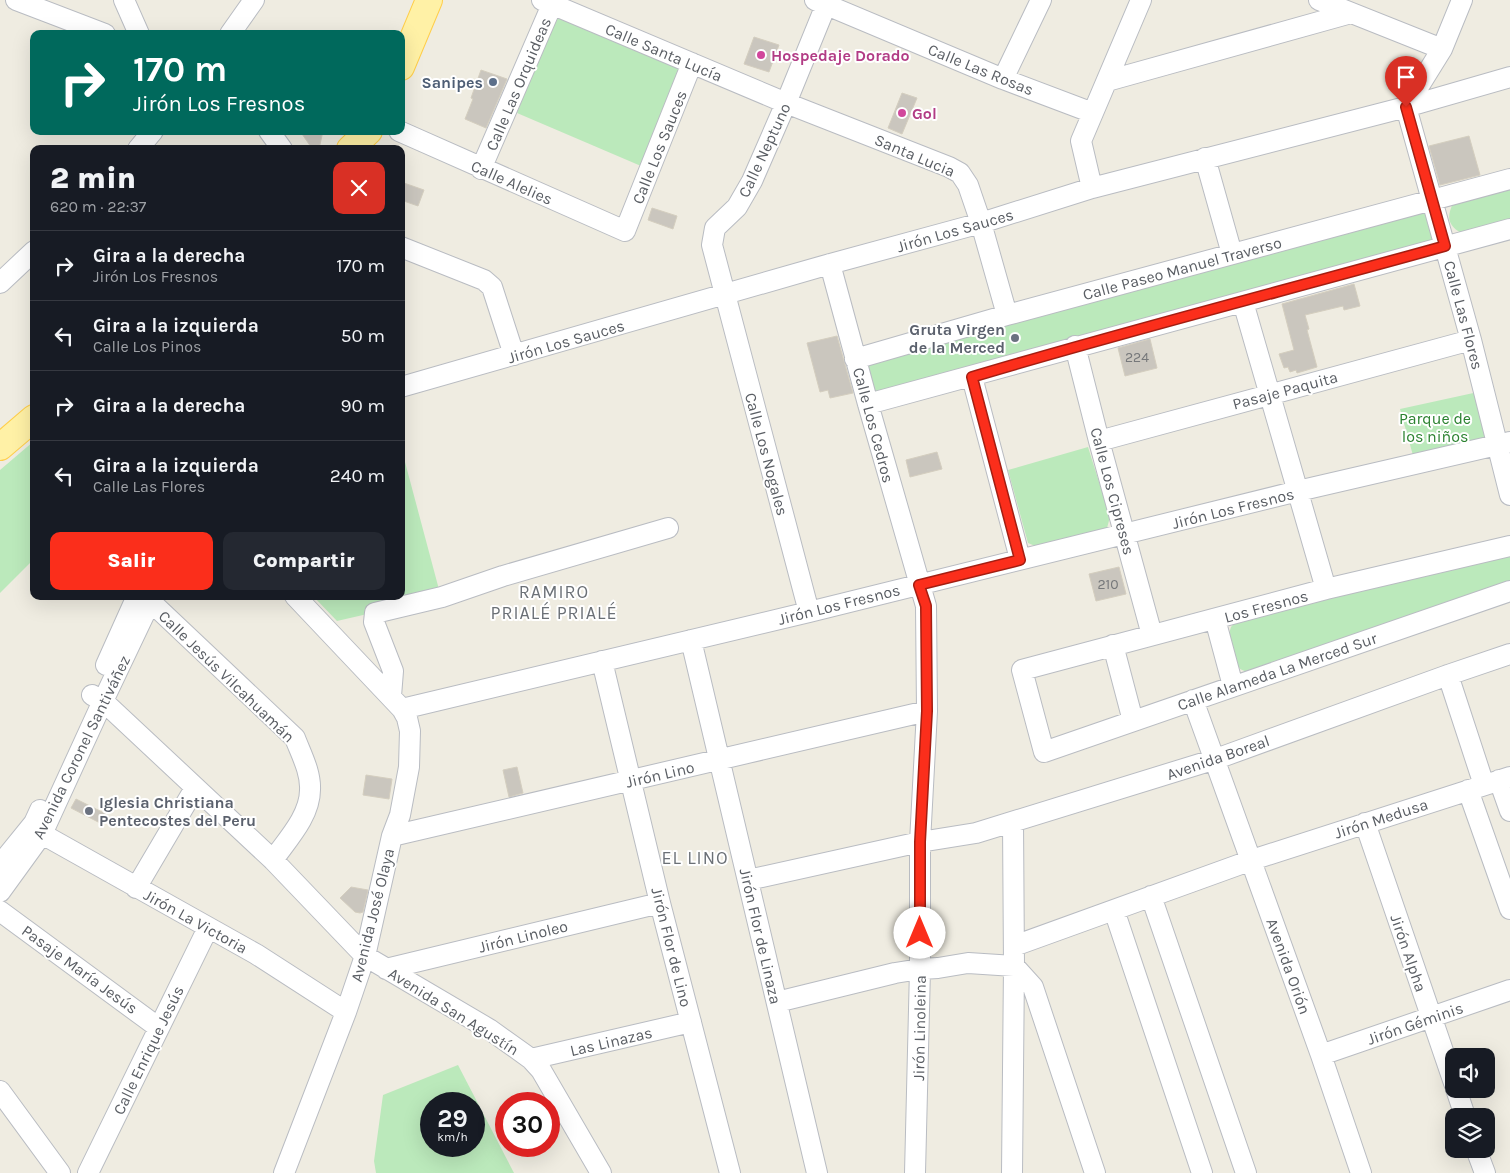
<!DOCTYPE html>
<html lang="es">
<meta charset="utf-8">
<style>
:root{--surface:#171b24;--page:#242831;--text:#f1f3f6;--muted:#9ea1a6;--line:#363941;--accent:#fb2e1b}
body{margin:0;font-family:Karla,sans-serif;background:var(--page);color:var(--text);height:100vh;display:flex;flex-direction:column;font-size:19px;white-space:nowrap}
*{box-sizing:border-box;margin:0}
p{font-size:16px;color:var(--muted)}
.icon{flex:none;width:28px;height:28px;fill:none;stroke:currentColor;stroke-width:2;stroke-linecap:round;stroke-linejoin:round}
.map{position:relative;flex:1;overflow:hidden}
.details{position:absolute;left:30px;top:145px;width:375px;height:455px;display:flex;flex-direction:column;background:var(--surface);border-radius:10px;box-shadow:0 5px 20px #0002}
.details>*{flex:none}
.guide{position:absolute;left:30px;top:30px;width:375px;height:105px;border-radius:10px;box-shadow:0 5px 20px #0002;background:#00695c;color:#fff;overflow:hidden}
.tools{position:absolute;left:1445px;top:1048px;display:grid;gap:10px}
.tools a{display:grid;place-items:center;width:50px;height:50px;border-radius:10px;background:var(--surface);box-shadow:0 5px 20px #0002;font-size:25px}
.speed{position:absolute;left:420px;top:1092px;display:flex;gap:10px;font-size:25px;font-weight:700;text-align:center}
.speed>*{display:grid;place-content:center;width:65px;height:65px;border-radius:50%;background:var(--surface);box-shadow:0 5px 20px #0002;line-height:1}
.speed small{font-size:12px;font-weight:400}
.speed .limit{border:8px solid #d22;background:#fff;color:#111}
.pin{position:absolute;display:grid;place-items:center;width:42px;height:42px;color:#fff;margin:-51px -21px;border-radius:50% 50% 50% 0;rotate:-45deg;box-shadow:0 0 5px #0007}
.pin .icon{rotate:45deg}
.me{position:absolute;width:55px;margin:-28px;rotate:0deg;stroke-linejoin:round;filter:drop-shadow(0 0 4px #0008)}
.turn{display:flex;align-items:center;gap:18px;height:105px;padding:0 20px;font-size:22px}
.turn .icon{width:65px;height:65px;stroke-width:2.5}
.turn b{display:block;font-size:35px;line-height:42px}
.round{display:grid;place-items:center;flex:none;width:52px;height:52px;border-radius:10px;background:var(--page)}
.summary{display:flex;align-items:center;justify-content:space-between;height:85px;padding:0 20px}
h1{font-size:30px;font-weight:800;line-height:38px}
.action{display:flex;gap:10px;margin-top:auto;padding:10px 20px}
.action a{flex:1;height:58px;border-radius:10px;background:var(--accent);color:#fff;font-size:20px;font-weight:800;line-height:58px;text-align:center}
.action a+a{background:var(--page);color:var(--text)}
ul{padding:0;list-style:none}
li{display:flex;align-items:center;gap:15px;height:70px;padding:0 20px;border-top:1px solid var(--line)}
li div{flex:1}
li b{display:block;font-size:19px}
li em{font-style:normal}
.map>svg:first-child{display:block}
.green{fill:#bbe9bb;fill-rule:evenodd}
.building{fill:#cac6be;stroke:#d4cebf}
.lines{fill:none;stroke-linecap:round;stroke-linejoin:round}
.minor-casing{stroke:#b9bcc2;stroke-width:22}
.major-casing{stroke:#ffce4a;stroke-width:28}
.minor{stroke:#fff;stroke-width:20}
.major{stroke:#fff1a6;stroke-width:26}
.route-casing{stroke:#a31e12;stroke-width:12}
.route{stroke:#fb2e1b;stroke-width:9}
.hotel-dot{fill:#d1479c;stroke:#fff;stroke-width:2}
.service-dot{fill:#5c6f8a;stroke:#fff;stroke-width:2}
.worship-dot{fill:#6b7280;stroke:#fff;stroke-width:2}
.labels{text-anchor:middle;stroke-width:4;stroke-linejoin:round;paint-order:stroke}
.number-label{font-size:14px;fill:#76787a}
.street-label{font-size:16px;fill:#5a5e64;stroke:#fff}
.hotel-label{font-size:16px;font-weight:bold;fill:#b23c85;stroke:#fff;text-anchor:start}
.service-label{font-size:16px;font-weight:bold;fill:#4e5e75;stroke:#fff;text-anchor:end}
.worship-label{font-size:16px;font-weight:bold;fill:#5b616d;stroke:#fff;text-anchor:end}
.park-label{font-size:16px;fill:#2b8230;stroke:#fff}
.neighbourhood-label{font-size:18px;letter-spacing:1px;fill:#6b7076;stroke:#fff}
</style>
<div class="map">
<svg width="1510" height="1173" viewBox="0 0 1510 1173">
<rect width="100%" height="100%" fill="#efece1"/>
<!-- green -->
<path class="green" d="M555 17 682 67 641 166 517 113Z
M1510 184V221L1461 233C1447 224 1447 217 1453 203Z
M1425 212 1432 220 1433 242 872 393 865 371 873 359Z
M1478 392 1492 441 1414 459 1400 409Z
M34 441V559L0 593V470Z
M401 447 441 597 337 621 313 596H401Z
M1088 447 1110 517 1107 528 1035 546 1028 543 1008 470Z
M1510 554V584L1249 673 1240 669 1235 661 1228 637 1231 627 1236 621Z
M458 1065 514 1173H376L374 1161 383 1095ZM431 1104H474V1146H431Z"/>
<!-- building -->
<path class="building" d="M754 37 779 45 769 72 744 64Z
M481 70 507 79 486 128 465 119 473 99 471 98Z
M902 93 917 98 902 134 888 128Z
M300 131H323L319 149 311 147Z
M1469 136 1480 175 1440 185 1429 146Z
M401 182 424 190 418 206 401 200Z
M652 208 677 216 673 229 648 220Z
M1354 284 1360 306 1344 310 1343 306 1305 315 1309 329 1307 330 1317 367 1297 373 1296 370 1290 372 1288 367 1284 368 1279 354 1294 350 1282 304Z
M837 336 853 393 830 398 828 390 820 392 807 343Z
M1150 339 1157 368 1125 376 1118 348Z
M937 452 942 469 910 477 906 460Z
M1119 567 1126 594 1096 601 1089 574Z
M517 767 523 793 509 797 503 770Z
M366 775 392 779 389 799 363 795Z
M76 799 106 814 102 824 71 808Z
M351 887 368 890 363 912 360 913 355 912 340 898Z"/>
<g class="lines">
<!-- minor casing -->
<g class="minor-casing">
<path id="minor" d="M16 0 105 34
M124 0 139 34
M542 0 786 103 949 167 960 173 968 185 981 223 1007 315
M815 0 1003 79 1093 113
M1319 0 1442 49
M1462 0 1442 49 1406 107 1471 340 1510 495
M230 34 254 0
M1003 79 1041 0
M1107 81 1351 13
M269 131 282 149
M399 131 625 231 692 63
M138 149 153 131
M1205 158 1232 254
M481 169 554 0
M1092 188 1081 141 1141 0
M401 247 484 280 492 287 514 355
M830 264 868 404 926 606 927 711 920 842V969L915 1173
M0 283 34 251
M1243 302 1326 589
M1075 346 1099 441 1152 635
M855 359 1007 315 1510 179
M972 377 1020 559
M401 387 830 264 981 223 1092 188 1406 107 1510 77
M868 404 1510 229
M1099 441 1471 340
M1510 546 1326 589 1022 670 1044 752 1510 591
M151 602 295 738C301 754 311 772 310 790 310 816 287 840 273 860
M809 612 712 245 715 228 737 207 752 181 786 103 828 0
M1215 619 1233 686
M691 640 817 1173
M1113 645 1133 721
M602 661 660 903 730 1173
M106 665 137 596
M1448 675 1484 785
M92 695 103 701 273 860 365 956 489 1029 531 1059 541 1070 601 1173
M391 696 393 671 374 622 375 613 442 597 503 576 668 528
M1193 700 1321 1055 1361 1173
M402 709 809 612 1298 491 1510 442
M1499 780 1510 811
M1468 790 1510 909
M1365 823 1454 1083
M42 834 256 954 346 1012
M392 836 927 711
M0 865 34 823 40 810
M748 880 920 842 976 833 1216 759 1448 675 1510 654
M136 888 195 788
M0 892 42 834 103 701 153 596
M1151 896 1246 1173
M1114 910 1202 1173
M0 911 159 1028
M1014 946 1252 860 1510 777
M386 969 660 903
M777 1002 895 973 920 969 938 968 968 963 1014 966 1033 987 1095 1173
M1321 1055 1510 990
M531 1059 691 1022
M1456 1089 1465 1116
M0 1091 60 1173
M1476 1149 1485 1173
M88 1173 208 928
M284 1173 346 1012 365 956 392 836 400 815 409 767 410 731 407 718 402 709 295 596
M1012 1173 1014 966 1013 822"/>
</g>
<!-- major casing -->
<g class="major-casing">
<path id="major" d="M401 67 429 0
M350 149 369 131
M0 447 34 418"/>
</g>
<!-- minor -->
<use href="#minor" class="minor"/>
<!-- major -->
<use href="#major" class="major"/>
</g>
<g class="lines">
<!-- route casing -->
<g class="route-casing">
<path id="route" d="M920 933V842L927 711 926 606 919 585 1020 560 972 377C1129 330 1287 290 1445 246L1406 107"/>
</g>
<!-- route -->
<use href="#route" class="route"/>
</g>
<!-- markers -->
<g class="hotel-dot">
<circle cx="761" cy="55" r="5"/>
<circle cx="902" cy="113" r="5"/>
</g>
<circle class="service-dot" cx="493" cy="82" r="5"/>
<g class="worship-dot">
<circle cx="1015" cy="338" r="5"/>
<circle cx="89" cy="811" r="5"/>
</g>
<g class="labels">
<!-- number labels -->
<g class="number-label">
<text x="1137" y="362">224</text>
<text x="1108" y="589">210</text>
</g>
<!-- street labels -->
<g class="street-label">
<text transform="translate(664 52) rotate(23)" y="6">Calle Santa Lucía</text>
<text transform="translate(981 69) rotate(22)" y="6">Calle Las Rosas</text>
<text transform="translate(518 84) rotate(-67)" y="6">Calle Las Orquideas</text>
<text transform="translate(659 147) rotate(-68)" y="6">Calle Los Sauces</text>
<text transform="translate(764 150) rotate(-65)" y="6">Calle Neptuno</text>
<text transform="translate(915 155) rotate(23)" y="6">Santa Lucia</text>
<text transform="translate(512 182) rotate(24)" y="6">Calle Alelies</text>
<text transform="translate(955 230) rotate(-16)" y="6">Jirón Los Sauces</text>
<text transform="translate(1182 268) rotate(-15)" y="6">Calle Paseo Manuel Traverso</text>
<text transform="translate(1464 315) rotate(75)" y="6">Calle Las Flores</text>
<text transform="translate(566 341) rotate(-16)" y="6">Jirón Los Sauces</text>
<text transform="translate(1285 390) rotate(-15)" y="6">Pasaje Paquita</text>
<text transform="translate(874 425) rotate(75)" y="6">Calle Los Cedros</text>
<text transform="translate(767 454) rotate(75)" y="6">Calle Los Nogales</text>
<text transform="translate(1113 491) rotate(75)" y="6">Calle Los Cipreses</text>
<text transform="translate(1233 508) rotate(-14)" y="6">Jirón Los Fresnos</text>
<text transform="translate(839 604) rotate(-14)" y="6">Jirón Los Fresnos</text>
<text transform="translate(1266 606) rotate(-15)" y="6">Los Fresnos</text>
<text transform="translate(1277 671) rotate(-19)" y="6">Calle Alameda La Merced Sur</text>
<text transform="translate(227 676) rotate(44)" y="6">Calle Jesús Vilcahuamán</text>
<text transform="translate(81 747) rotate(-64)" y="6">Avenida Coronel Santiváñez</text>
<text transform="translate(1218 757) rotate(-19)" y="6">Avenida Boreal</text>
<text transform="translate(660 774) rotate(-13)" y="6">Jirón Lino</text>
<text transform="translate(1381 818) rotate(-18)" y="6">Jirón Medusa</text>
<text transform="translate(372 915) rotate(-76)" y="6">Avenida José Olaya</text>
<text transform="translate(196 921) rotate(29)" y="6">Jirón La Victoria</text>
<text transform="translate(523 936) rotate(-14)" y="6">Jirón Linoleo</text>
<text transform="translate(761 936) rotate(77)" y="6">Jirón Flor de Linaza</text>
<text transform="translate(672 947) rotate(76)" y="6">Jirón Flor de Lino</text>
<text transform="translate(1409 953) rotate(71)" y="6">Jirón Alpha</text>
<text transform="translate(1289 966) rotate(70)" y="6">Avenida Orión</text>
<text transform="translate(80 969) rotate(36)" y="6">Pasaje María Jesús</text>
<text transform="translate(454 1011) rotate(32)" y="6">Avenida San Agustín</text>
<text transform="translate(1415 1023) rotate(-19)" y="6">Jirón Géminis</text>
<text transform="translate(919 1028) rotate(-89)" y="6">Jirón Linoleina</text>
<text transform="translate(611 1041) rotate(-13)" y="6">Las Linazas</text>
<text transform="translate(148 1050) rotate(-64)" y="6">Calle Enrique Jesús</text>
</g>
<!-- hotel labels -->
<g class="hotel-label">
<text x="771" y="61">Hospedaje Dorado</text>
<text x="912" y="119">Gol</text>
</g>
<!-- service labels -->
<g class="service-label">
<text x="483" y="88">Sanipes</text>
</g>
<!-- worship labels -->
<g class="worship-label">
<text x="1005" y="335">Gruta Virgen<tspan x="1005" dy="18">de la Merced</tspan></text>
<text x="99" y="808" text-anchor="start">Iglesia Christiana<tspan x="99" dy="18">Pentecostes del Peru</tspan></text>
</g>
<!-- park labels -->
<g class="park-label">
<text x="1435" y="424">Parque de<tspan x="1435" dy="18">los niños</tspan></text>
</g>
<!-- neighbourhood labels -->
<g class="neighbourhood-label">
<text x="554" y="598">RAMIRO<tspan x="554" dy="21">PRIALÉ PRIALÉ</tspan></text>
<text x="695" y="864">EL LINO</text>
</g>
</g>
</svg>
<div class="tools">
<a><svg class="icon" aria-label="sound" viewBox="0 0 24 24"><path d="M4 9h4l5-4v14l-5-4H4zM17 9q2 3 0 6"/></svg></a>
<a><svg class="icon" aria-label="layers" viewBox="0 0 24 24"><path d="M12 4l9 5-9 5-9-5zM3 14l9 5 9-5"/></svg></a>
</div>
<div class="speed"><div>29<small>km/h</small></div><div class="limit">30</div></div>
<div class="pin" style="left:1406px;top:107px;background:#d93025"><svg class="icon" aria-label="arrive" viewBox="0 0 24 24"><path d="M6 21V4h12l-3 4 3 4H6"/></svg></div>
<svg class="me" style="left:920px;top:933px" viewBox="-20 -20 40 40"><circle r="19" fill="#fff"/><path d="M0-13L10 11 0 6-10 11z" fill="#fb2e1b"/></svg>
<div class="guide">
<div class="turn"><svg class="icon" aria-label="right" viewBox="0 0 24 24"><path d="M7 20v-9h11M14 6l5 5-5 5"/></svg><div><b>170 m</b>Jirón Los Fresnos</div></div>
</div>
<section class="details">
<div class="summary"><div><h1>2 min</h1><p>620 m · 22:37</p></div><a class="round" style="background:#d93025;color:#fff"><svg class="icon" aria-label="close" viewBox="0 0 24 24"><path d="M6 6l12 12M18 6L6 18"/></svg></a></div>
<ul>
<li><svg class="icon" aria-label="right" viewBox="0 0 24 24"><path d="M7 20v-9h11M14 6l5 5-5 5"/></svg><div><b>Gira a la derecha</b><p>Jirón Los Fresnos</p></div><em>170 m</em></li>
<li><svg class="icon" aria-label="left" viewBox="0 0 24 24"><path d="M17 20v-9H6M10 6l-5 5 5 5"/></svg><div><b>Gira a la izquierda</b><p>Calle Los Pinos</p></div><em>50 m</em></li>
<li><svg class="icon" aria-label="right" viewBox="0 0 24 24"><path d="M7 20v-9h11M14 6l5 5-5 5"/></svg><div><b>Gira a la derecha</b></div><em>90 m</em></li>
<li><svg class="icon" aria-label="left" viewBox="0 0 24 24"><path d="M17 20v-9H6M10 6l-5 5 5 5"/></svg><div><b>Gira a la izquierda</b><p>Calle Las Flores</p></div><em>240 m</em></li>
</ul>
<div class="action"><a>Salir</a><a>Compartir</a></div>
</section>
</div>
